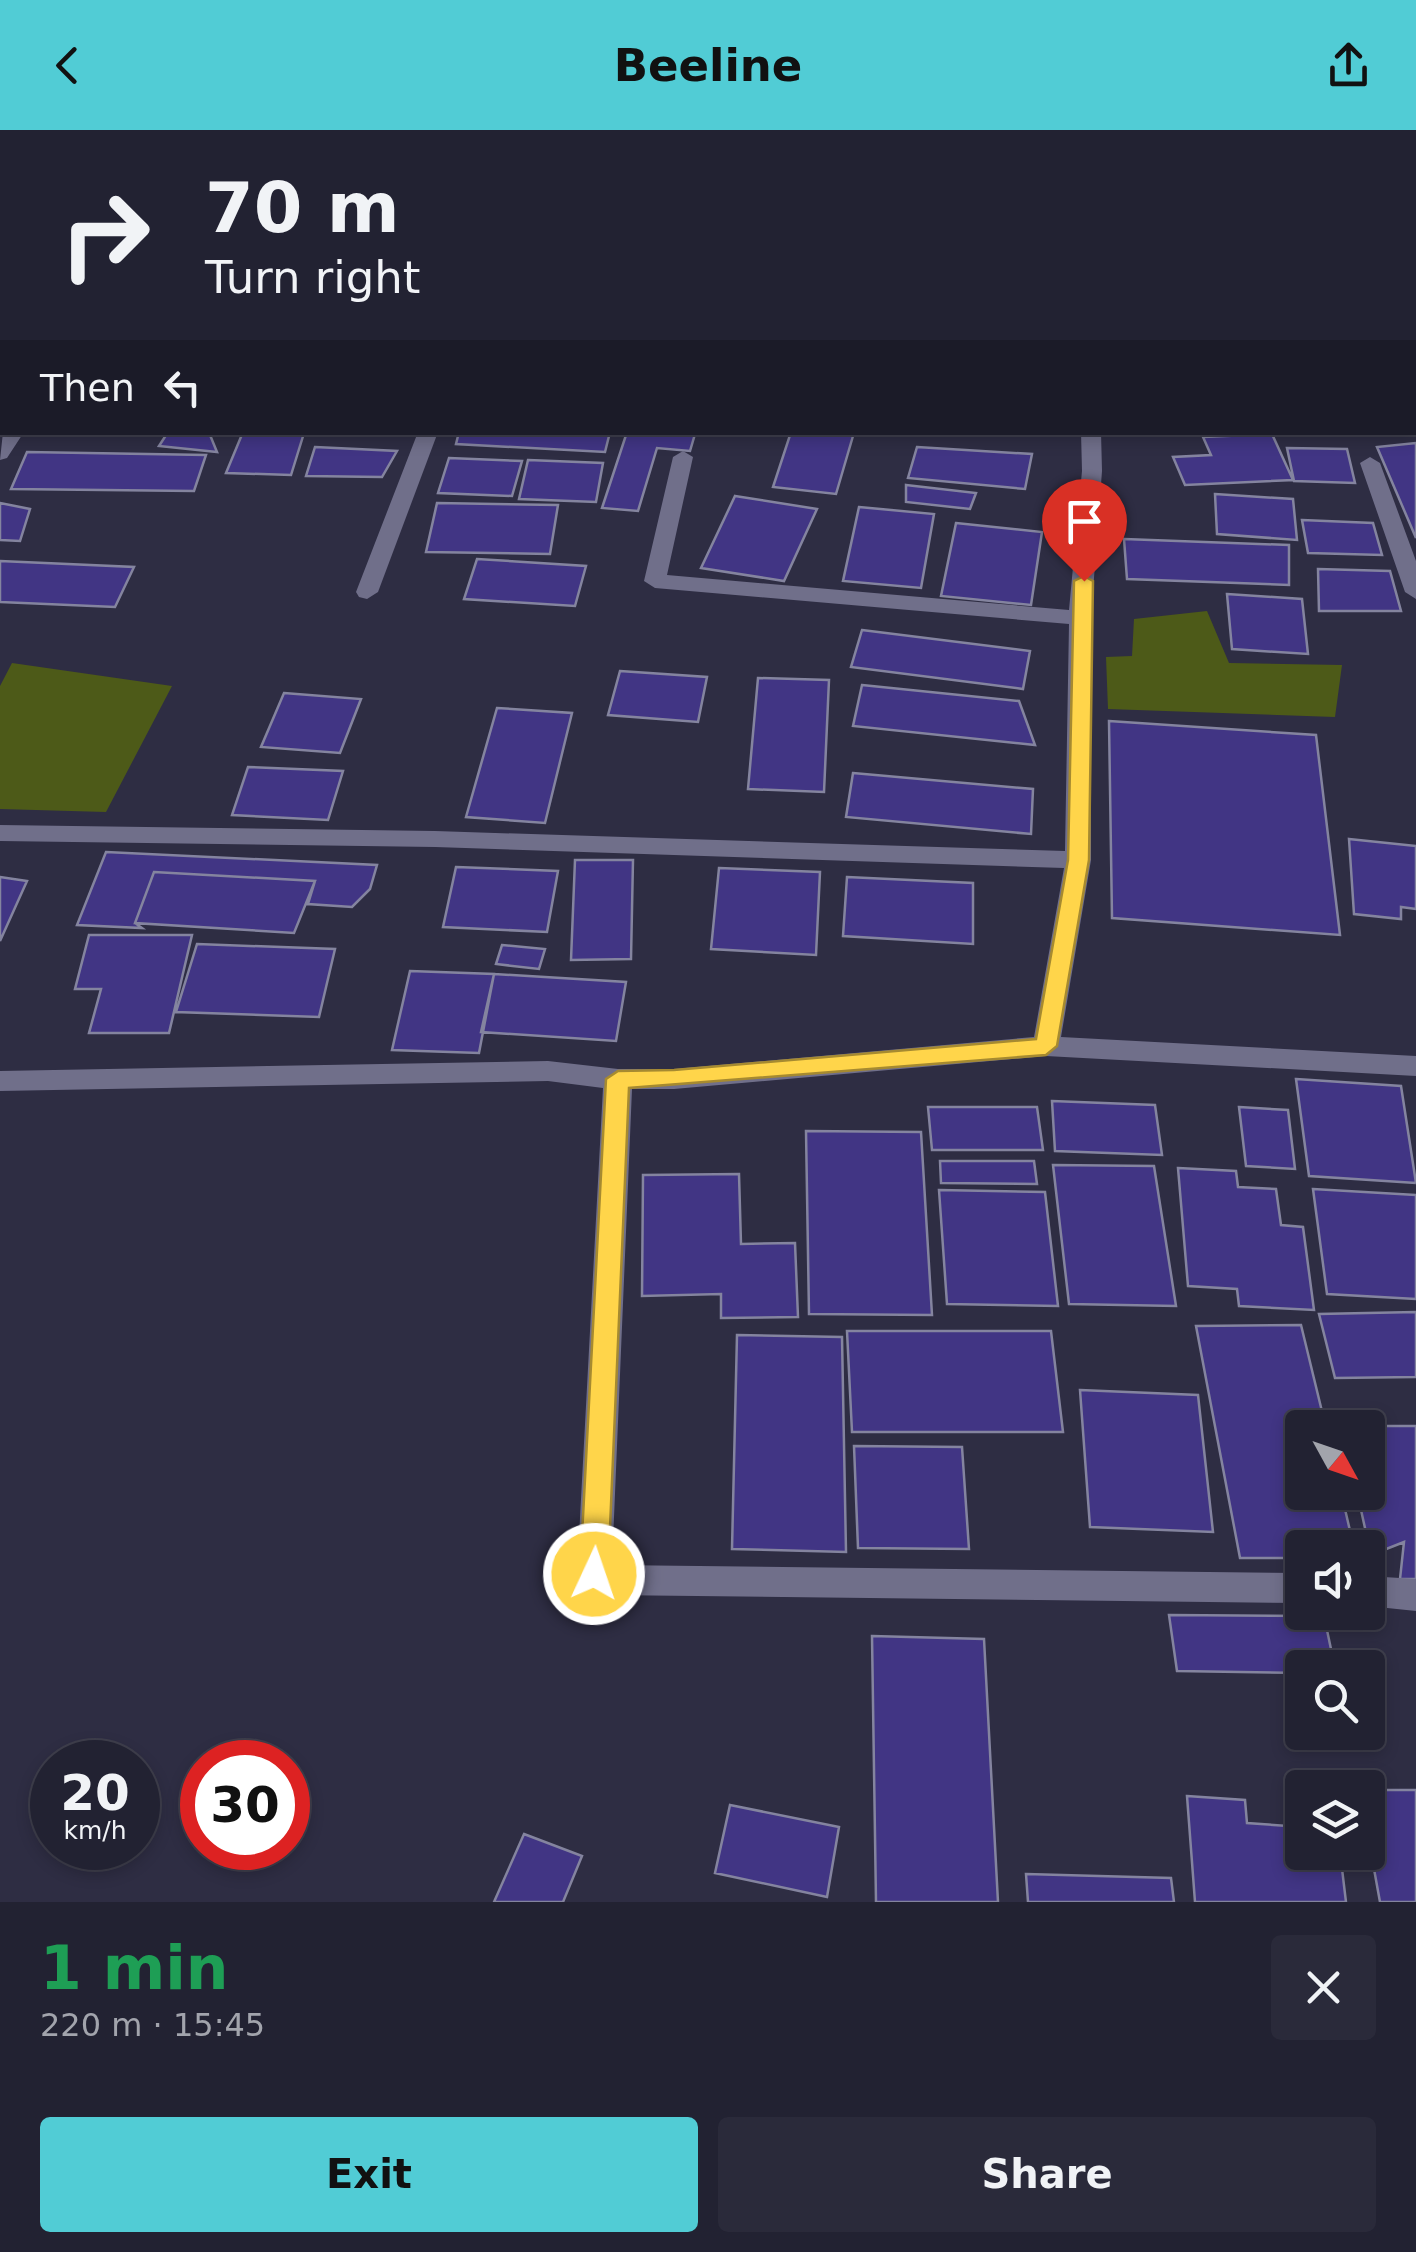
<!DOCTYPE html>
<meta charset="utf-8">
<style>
:root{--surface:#222232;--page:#2a2a3a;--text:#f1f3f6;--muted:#a2a4ac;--line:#3f3f4d;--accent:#51ccd5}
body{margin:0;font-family:"DejaVu Sans",sans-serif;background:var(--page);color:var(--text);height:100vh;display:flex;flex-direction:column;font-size:38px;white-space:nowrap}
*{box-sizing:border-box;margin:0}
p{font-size:32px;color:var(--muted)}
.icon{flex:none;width:55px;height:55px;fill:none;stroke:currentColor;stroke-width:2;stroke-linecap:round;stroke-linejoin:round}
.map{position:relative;height:1772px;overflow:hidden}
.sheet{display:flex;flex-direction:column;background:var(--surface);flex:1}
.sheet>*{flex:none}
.guide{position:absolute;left:0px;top:0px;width:1418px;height:305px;box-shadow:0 5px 15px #0003,0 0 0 2px var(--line);background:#222232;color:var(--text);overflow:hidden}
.needle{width:65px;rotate:130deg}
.fabs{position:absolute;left:1285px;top:1280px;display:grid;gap:20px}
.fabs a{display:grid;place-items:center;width:100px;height:100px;border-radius:10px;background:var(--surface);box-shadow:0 5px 15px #0003,0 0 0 2px var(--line);font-size:50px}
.speed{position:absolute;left:30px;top:1610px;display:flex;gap:20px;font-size:50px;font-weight:700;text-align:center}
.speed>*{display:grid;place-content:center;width:130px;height:130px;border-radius:50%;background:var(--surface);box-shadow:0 5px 15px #0003,0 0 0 2px var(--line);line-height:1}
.speed small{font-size:25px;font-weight:400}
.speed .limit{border:15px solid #d22;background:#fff;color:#111}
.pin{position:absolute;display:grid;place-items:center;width:85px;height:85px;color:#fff;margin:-102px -42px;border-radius:50% 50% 50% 0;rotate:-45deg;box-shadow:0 0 10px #0007}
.pin .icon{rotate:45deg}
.me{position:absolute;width:110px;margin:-55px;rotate:3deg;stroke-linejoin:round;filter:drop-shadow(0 0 8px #0008)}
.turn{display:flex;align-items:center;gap:35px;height:210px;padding:0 40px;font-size:45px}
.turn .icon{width:130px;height:130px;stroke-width:2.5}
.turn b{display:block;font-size:70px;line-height:85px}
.then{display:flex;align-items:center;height:95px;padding:0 40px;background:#0003;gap:20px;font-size:38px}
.round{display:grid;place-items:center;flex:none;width:105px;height:105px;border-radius:10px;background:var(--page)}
.head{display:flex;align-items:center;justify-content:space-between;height:170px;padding:0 40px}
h1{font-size:60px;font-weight:600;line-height:75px;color:#1e9e55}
.button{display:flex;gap:20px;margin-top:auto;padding:20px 40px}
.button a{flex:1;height:115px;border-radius:10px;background:var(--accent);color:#111;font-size:40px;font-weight:600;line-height:115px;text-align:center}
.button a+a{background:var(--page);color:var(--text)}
header{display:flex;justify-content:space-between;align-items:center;height:130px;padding:0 40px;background:var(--accent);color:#111;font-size:45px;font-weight:600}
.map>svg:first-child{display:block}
.green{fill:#4d5a18}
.building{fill:#413584;stroke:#84849f;stroke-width:2.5}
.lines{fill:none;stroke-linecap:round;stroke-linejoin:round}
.minor{fill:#706f8a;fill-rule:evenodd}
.route{fill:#ffd54a;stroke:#a68a30;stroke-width:2.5}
</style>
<header><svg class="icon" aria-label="back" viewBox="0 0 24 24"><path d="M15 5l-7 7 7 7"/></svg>Beeline<svg class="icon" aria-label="share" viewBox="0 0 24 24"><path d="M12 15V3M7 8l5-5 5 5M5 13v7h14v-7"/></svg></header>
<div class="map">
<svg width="1416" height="1772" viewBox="0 0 1416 1772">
<rect width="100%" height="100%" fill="#2e2d43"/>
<!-- green -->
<path class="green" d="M373 0H731V2H376Z
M1207 481 1229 533 1342 535 1335 587 1108 579 1106 527 1132 526 1134 489Z
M12 533 172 556 106 682 0 679V556Z"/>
<!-- building -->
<path class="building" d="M811 0H972V2H810Z
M1071 0H1215L1071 2Z
M168 302 210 305 217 322 159 316Z
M243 302 304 303 291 345 226 343Z
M459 302H610L605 322 456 314Z
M627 302 695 304 690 321 657 318 638 381 602 378Z
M791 302 853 306 836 364 773 357Z
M1272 304 1293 350 1185 355 1173 327 1211 325 1203 307Z
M1416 313V408L1377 317Z
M315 317 397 321 382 347 306 346Z
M917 317 1032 324 1025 359 908 348Z
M1287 318 1347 319 1355 353 1294 351Z
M27 322 206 325 194 361 11 359Z
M449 328 522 331 512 366 438 363Z
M528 330 603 333 596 372 519 369Z
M906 355 976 363 970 379 906 372Z
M1215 364 1293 369 1297 410 1217 404Z
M735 366 817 379 784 451 701 438Z
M0 373 30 379 20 411 0 410Z
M437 373 558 375 550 424 426 422Z
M859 377 934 384 921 458 843 451Z
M1302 390 1373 393 1382 425 1308 423Z
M956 393 1042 402 1031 475 941 466Z
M1124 409 1289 415V455L1127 449Z
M477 429 586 436 575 476 464 469Z
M0 431 134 437 115 477 0 472Z
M1318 439 1390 441 1401 481H1319Z
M1227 464 1302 469 1308 524 1232 519Z
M862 500 1030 521 1023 559 851 537Z
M620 541 707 547 698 592 608 585Z
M758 548 829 550 824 662 748 659Z
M862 555 1019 571 1035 615 853 596Z
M284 563 361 569 340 623 261 617Z
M497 578 572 583 545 693 466 687Z
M1109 591 1316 605 1340 805 1112 788Z
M248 637 343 641 328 690 232 685Z
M853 643 1033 659 1031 704 846 687Z
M1349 709 1416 716V779L1401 777V789L1354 784Z
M106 722 377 735 370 759 352 777 308 774 315 751 154 742 135 793 142 798 77 795Z
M575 730H633L631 829 571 830Z
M456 737 558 741 547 802 443 797Z
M719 738 820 742 816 825 711 819Z
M154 742 315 751 294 803 135 793Z
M0 747 27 751 0 811Z
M847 747 973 753V814L843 806Z
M89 805H192L169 903H89L101 859H75Z
M197 814 335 819 319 887 176 882Z
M502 815 545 819 539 839 496 834Z
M410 841 494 844 479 923 392 920Z
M494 844 626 852 616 911 481 902Z
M1296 949 1401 956 1416 1053 1309 1046Z
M1052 971 1155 975 1162 1025 1055 1021Z
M928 977H1037L1043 1020H932Z
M1239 977 1288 980 1295 1039 1246 1036Z
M806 1001 921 1002 932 1185 809 1184Z
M940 1031H1034L1037 1054 941 1053Z
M1053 1035 1154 1036 1176 1176 1069 1174Z
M1178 1038 1236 1041 1238 1057 1276 1059 1281 1095 1303 1097 1314 1180 1239 1176 1237 1159 1188 1156Z
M739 1044 741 1114 795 1113 798 1187 721 1188V1164L642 1166 643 1045Z
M1313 1059 1416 1065V1169L1327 1164Z
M939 1060 1045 1062 1058 1176 947 1174Z
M1416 1182V1247L1335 1248 1319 1184Z
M1301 1195 1326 1298H1302V1362H1341L1354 1418H1302V1428H1240L1196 1196Z
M847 1201H1051L1063 1302H852Z
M737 1205 842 1207 846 1422 732 1419Z
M1080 1260 1198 1265 1213 1402 1090 1397Z
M1341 1296H1416V1449H1400L1404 1412 1371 1425 1357 1362H1368V1298Z
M854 1316 962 1317 969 1419 858 1418Z
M1169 1485 1324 1486 1335 1538H1302V1543L1177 1541Z
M872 1506 984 1509 998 1772H876Z
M1368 1660H1416V1772H1380L1368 1706Z
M1187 1666 1245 1670 1247 1693 1302 1697V1722H1340L1346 1772H1195Z
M730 1675 839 1697 827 1767 715 1743Z
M524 1704 582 1726 563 1772H494Z
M1026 1744 1171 1748 1174 1772H1028Z"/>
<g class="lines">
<!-- minor -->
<path class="minor" d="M989 0H1005L1006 2H990Z
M1415 61H1416V71H1415Z
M0 193H2V205H0Z
M3 302H24L7 328 0 330Z
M418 302H438L378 462 367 469 359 467 356 462Z
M1081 302H1101L1102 341 1091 488V730L1061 907 1416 926V946L1046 926 674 959H632L612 1435 1302 1443V1473L606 1465C592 1460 583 1458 577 1444L603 958 548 951 0 961V941L548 931 618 939H674L1034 907 1064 738 435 717 0 711V695L435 701 1065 721 1069 494 655 458 644 451 673 327 683 321 693 327 667 445 1069 480 1082 341Z
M1370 327 1380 333 1416 431V469L1405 462 1360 333Z
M1368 1446 1416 1449V1481L1368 1476Z"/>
</g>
<!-- route -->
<path class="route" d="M1084 446 1093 451 1089 730 1057 916 1046 925 629 958 608 1444 604 1453 594 1456 584 1453 580 1444 606 949 618 941 674 940 1036 909 1068 730 1074 451Z"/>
</svg>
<div class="fabs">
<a><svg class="needle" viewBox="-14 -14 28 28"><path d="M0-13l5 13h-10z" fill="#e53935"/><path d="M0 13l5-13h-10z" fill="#a2a4ac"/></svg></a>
<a><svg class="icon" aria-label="sound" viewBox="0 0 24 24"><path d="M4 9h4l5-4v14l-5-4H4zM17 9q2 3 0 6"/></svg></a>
<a><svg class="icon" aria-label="search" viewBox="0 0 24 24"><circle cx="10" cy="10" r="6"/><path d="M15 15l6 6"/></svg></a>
<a><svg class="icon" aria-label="layers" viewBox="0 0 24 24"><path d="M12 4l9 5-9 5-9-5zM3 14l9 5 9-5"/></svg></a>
</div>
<div class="speed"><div>20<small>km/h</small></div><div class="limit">30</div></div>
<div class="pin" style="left:1084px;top:451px;background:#d93025"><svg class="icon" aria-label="arrive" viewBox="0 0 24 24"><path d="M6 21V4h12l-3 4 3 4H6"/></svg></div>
<svg class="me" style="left:594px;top:1444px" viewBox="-20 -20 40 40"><circle r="17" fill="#ffd54a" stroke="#fff" stroke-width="3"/><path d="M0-11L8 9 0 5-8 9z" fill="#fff"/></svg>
<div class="guide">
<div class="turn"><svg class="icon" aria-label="right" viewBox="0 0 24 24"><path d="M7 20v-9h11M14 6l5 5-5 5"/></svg><div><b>70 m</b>Turn right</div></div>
<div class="then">Then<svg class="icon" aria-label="left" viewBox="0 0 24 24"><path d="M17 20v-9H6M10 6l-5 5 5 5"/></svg></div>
</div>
</div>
<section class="sheet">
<div class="head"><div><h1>1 min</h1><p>220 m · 15:45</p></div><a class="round"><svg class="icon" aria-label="close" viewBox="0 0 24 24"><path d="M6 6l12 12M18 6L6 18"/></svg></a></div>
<div class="button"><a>Exit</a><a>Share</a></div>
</section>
